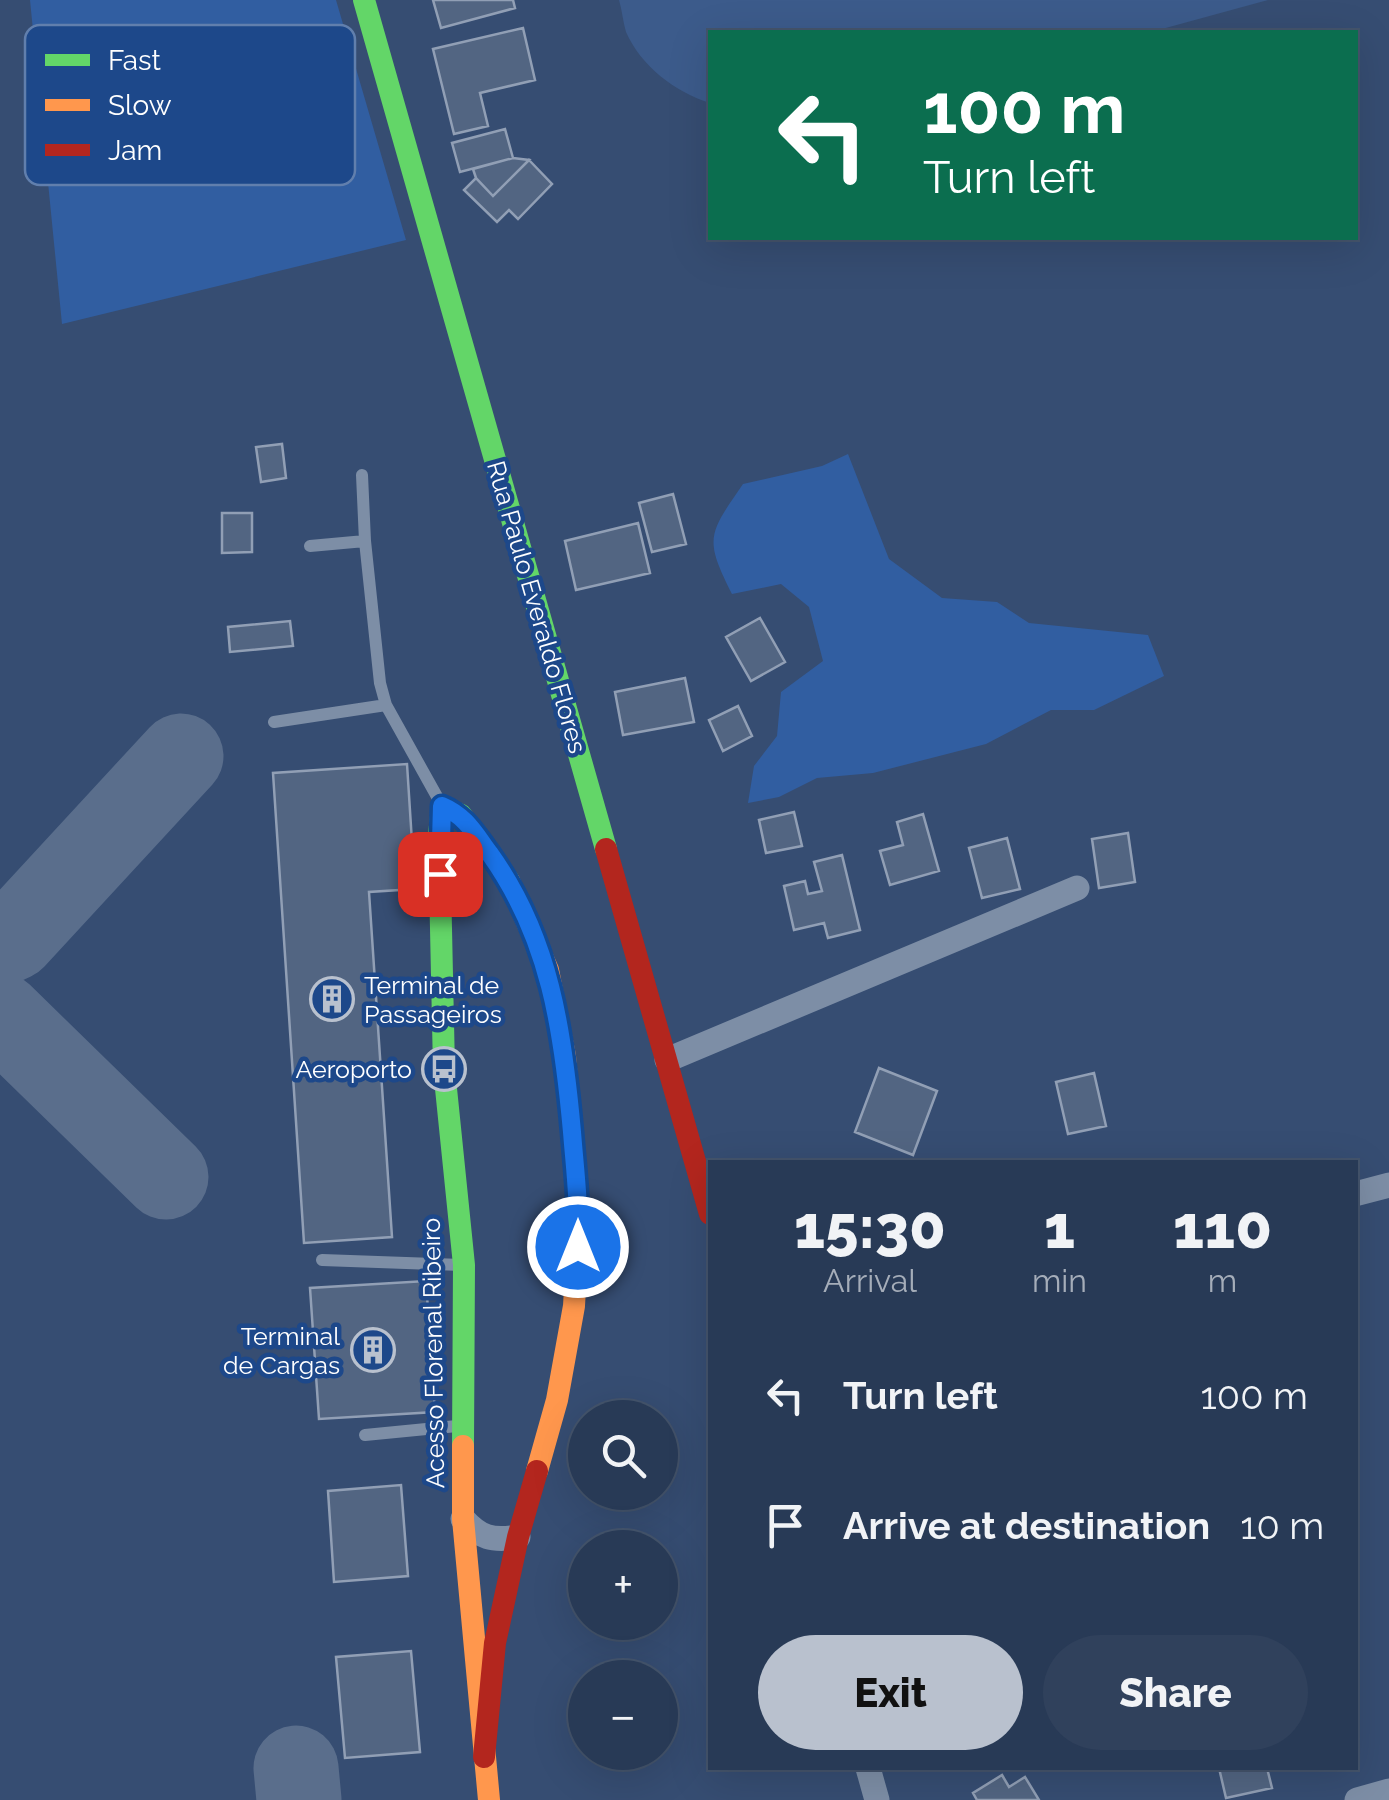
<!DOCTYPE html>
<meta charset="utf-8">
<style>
:root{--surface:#283a56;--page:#30415c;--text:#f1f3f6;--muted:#a5adb9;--line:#44546c;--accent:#b9c1ce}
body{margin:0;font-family:Raleway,sans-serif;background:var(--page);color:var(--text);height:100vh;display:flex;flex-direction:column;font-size:38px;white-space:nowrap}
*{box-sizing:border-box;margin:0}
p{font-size:32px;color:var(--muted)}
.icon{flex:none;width:55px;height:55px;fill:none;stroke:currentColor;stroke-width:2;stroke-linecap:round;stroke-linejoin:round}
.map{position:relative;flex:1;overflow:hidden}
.drawer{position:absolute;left:708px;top:1160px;width:650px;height:610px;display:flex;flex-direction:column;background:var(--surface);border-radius:0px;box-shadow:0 10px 40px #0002,0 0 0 2px var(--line)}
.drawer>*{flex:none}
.top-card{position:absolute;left:708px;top:30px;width:650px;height:210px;border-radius:0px;box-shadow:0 10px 40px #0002,0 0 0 2px var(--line);background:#0b6e4f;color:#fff;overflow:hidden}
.controls{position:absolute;left:568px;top:1400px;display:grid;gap:20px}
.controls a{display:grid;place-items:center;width:110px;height:110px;border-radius:50%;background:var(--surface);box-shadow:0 10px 40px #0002,0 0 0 2px var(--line);font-size:50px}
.pin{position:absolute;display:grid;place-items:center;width:85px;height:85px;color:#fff;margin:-42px;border-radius:20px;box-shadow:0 5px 15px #0006}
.me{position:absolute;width:110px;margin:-55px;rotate:0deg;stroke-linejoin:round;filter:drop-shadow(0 0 8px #0008)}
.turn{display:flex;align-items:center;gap:35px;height:210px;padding:0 50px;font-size:45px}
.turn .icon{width:130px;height:130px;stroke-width:2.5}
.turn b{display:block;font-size:70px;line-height:85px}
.eta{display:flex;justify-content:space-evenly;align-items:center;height:170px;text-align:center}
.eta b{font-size:60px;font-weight:800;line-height:70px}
.action{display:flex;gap:20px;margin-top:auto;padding:20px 50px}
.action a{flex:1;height:115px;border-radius:60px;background:var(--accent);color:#111;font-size:40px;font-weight:800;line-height:115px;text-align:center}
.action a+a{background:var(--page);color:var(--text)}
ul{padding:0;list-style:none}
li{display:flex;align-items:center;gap:30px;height:130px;padding:0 50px}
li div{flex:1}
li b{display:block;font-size:38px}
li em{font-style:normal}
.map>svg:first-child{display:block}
.green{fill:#315ea1}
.water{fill:#3c5b8b}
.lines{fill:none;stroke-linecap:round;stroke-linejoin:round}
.taxiway{stroke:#5a6e8c;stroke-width:85}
.building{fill:#526582;stroke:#919fb5;stroke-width:2.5}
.lane{stroke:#7d8ea6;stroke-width:12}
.street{stroke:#7d8ea6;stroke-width:25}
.fast{stroke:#63d668;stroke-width:22}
.slow{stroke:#ff974d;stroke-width:22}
.jam{stroke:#b3261e;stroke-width:22}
.route-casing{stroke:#114b97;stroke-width:25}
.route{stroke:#1a73e8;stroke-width:18}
.labels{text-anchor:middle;stroke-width:9;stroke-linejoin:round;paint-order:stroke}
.street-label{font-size:25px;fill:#fff;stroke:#1d488a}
.poi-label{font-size:25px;fill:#fff;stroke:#1d488a;text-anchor:end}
.key{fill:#1d488a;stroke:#617fad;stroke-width:2.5}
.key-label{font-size:28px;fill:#fff}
</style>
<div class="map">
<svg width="1389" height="1800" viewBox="0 0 1389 1800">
<rect width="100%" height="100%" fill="#364d72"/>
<!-- green -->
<path class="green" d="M30 0H336L406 240 62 324Z
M848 454 889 559 942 598 997 602 1029 623 1148 635 1164 676 1094 710H1051L986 744 873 773 817 778 779 797 748 803 754 766 777 736 781 692 823 661 809 607 781 584 732 594C704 538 708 535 743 484L822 466Z"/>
<!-- water -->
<path class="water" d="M619 0H1268L1151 32H710V103C675 92 641 66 626 32 623 22 622 10 619 0Z"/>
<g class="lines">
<!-- taxiway -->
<path class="taxiway" d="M0 944 13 938 181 756
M0 1015 166 1177
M296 1768 299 1800"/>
</g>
<!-- building -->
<path class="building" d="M433 0H513L515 8 441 28Z
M523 28 535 80 480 93 488 126 454 134 433 49Z
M505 129 513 158 460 172 452 143Z
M513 158 529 160 493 196 476 178 473 169Z
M529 160 552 184 518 219 509 210 497 222 464 190 476 178 493 196Z
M282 444 286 478 261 482 256 447Z
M673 494 686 544 652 552 639 503Z
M222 513H252V552L222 553Z
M638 523 650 573 576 590 565 541Z
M760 618 785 662 751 681 726 637Z
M290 621 293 646 230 652 228 627Z
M685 678 694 722 623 735 615 692Z
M738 706 752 736 723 751 709 720Z
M407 764 415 889 369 892 392 1237 304 1243 273 773Z
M794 812 802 846 766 853 759 820Z
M923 814 939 871 890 885 880 851 903 845 897 822Z
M1128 833 1135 882 1099 888 1092 839Z
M1007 838 1020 889 982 898 969 848Z
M842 855 860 930 828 938 824 923 794 930 784 886 805 881 808 894 822 891 814 862Z
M879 1068 937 1091 913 1155 855 1132Z
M1094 1073 1106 1126 1068 1134 1056 1082Z
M426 1281 435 1412 319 1419 310 1288Z
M401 1485 408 1576 334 1582 328 1491Z
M411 1651 420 1752 345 1758 336 1657Z
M1219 1768H1267L1272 1788 1226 1798Z
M1002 1775 1009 1787 1025 1777 1039 1800H977L973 1793Z"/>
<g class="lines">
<!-- lane -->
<path class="lane" d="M362 475 365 541 380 683 386 705 440 802
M310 546 365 541
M274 722 386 705
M322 1260 462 1265
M365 1435 457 1426"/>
<!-- street -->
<path class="street" d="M667 1060 1077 888
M1355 1194 1389 1185
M463 1519C480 1538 492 1541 518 1537
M868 1768 877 1800
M1357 1800 1389 1791"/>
<!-- fast -->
<path class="fast" d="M364 0 606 849
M463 1446 464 1265 444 1069 439 835 442 807 461 815 509 881"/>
<!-- slow -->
<path class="slow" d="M509 881 548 970 565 1056 579 1218 574 1306 557 1400 537 1471
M463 1446V1519L489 1800"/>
<!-- jam -->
<path class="jam" d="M606 849 710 1214
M484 1757 495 1643 518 1537 537 1471"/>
</g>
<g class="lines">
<!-- route casing -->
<g class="route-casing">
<path id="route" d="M440 874 442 806C466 816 475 834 490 854 550 938 563 1031 572 1132 575 1170 580 1209 578 1247"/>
</g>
<!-- route -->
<use href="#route" class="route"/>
</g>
<!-- icons -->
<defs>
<g id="building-ring" transform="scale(2.25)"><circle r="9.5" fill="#1d488a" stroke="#b9c1ce" stroke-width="1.5"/><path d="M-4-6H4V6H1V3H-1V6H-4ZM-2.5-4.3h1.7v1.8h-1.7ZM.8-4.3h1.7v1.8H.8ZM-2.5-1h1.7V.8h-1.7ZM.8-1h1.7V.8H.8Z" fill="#b9c1ce"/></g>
<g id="bus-ring" transform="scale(2.25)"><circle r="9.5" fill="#1d488a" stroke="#b9c1ce" stroke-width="1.5"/><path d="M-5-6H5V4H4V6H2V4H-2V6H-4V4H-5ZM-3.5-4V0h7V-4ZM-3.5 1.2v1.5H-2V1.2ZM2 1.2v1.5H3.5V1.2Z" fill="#b9c1ce"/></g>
</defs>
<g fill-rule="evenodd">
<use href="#building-ring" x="332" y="999"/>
<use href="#bus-ring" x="444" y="1069"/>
<use href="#building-ring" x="373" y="1350"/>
</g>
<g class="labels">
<!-- street labels -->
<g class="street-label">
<text transform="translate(537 607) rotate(74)" y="9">Rua Paulo Everaldo Flores</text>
<text transform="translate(433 1353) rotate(-91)" y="9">Acesso Florenal Ribeiro</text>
</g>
<!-- poi labels -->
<g class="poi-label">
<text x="364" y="994" text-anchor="start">Terminal de<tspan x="364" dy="29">Passageiros</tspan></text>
<text x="412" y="1078">Aeroporto</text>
<text x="340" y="1345">Terminal<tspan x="340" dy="29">de Cargas</tspan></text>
</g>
</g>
<!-- legend -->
<rect x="25" y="25" width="330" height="160" rx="15" class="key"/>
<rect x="45" y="54" width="45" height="12" fill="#63d668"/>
<rect x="45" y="99" width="45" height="12" fill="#ff974d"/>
<rect x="45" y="144" width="45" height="12" fill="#b3261e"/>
<g class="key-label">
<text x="108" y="70">Fast</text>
<text x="108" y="115">Slow</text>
<text x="108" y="160">Jam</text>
</g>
</svg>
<div class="controls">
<a><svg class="icon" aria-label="search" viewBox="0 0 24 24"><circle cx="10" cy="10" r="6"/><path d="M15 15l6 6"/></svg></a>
<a>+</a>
<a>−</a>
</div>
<div class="pin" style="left:440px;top:874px;background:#d93025"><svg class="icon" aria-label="arrive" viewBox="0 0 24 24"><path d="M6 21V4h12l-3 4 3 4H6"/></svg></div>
<svg class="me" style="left:578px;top:1247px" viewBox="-20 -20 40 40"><circle r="17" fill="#1a73e8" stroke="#fff" stroke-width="3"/><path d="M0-11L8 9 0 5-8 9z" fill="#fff"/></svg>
<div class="top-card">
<div class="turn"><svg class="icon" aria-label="left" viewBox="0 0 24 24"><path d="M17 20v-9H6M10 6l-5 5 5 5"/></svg><div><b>100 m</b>Turn left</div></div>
</div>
<section class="drawer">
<div class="eta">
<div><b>15:30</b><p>Arrival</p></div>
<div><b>1</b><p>min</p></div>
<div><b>110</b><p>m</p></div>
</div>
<ul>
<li><svg class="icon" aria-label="left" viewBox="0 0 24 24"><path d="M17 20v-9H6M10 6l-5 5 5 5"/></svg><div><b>Turn left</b></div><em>100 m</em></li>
<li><svg class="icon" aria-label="arrive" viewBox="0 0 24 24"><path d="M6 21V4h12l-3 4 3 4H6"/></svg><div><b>Arrive at destination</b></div><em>10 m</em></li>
</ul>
<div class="action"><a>Exit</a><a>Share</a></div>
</section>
</div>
